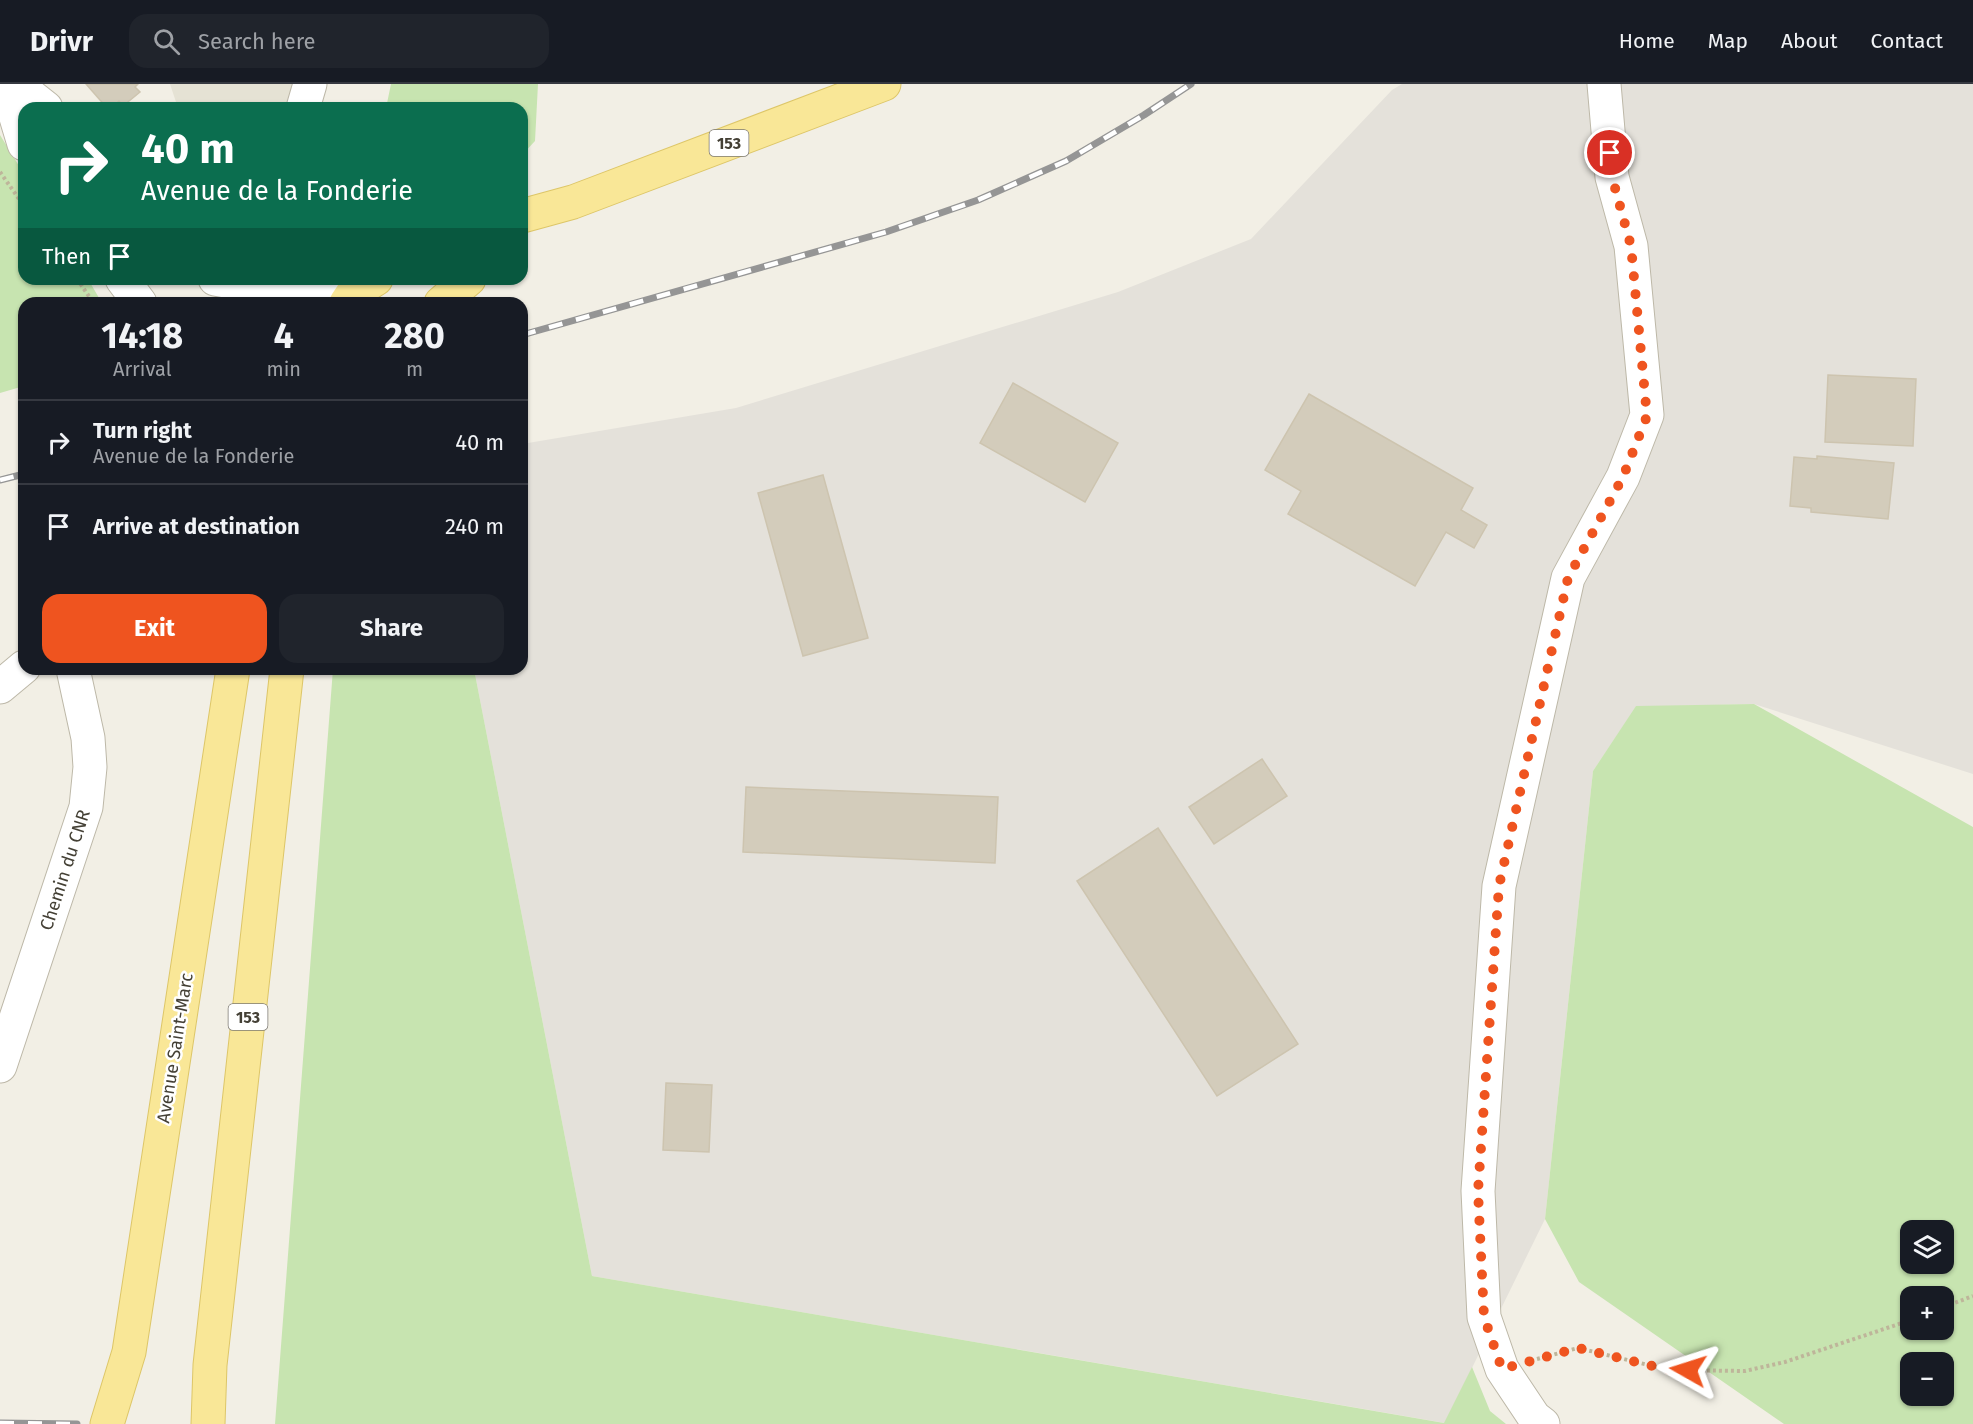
<!DOCTYPE html>
<meta charset="utf-8">
<style>
:root{--surface:#171b24;--page:#20242c;--text:#f1f3f6;--muted:#9ea1a6;--line:#363941;--accent:#ef541f}
body{margin:0;font-family:"Fira Sans",sans-serif;background:var(--page);color:var(--text);height:100vh;display:flex;flex-direction:column;font-size:22px;white-space:nowrap}
*{box-sizing:border-box;margin:0}
p{font-size:20px;color:var(--muted)}
.icon{flex:none;width:33px;height:33px;fill:none;stroke:currentColor;stroke-width:2;stroke-linecap:round;stroke-linejoin:round}
.map{position:relative;flex:1;overflow:hidden}
.drawer{position:absolute;left:18px;top:213px;width:510px;height:378px;display:flex;flex-direction:column;background:var(--surface);border-radius:18px;box-shadow:0 2px 4px #0004}
.drawer>*{flex:none}
.banner{position:absolute;left:18px;top:18px;width:510px;height:183px;border-radius:18px;box-shadow:0 2px 4px #0004;background:#0b6e4f;color:#fff;overflow:hidden}
.tools{position:absolute;left:1900px;top:1136px;display:grid;gap:12px}
.tools a{display:grid;place-items:center;width:54px;height:54px;border-radius:12px;background:var(--surface);box-shadow:0 2px 4px #0004;font-size:30px}
.pin{position:absolute;display:grid;place-items:center;width:51px;height:51px;color:#fff;margin:-26px;border:3px solid #fff;border-radius:50%;box-shadow:0 2px 6px #0007}
.me{position:absolute;width:66px;margin:-33px;rotate:276deg;stroke-linejoin:round;filter:drop-shadow(0 0 4px #0008)}
.turn{display:flex;align-items:center;gap:21px;height:126px;padding:0 24px;font-size:27px}
.turn .icon{width:78px;height:78px;stroke-width:2.5}
.turn b{display:block;font-size:42px;line-height:51px}
.then{display:flex;align-items:center;height:57px;padding:0 24px;background:#0003;gap:12px;font-size:22px}
.eta{display:flex;justify-content:space-evenly;align-items:center;height:102px;text-align:center}
.eta b{font-size:36px;font-weight:700;line-height:42px}
.action{display:flex;gap:12px;margin-top:auto;padding:12px 24px}
.action a{flex:1;height:69px;border-radius:18px;background:var(--accent);color:#fff;font-size:24px;font-weight:700;line-height:69px;text-align:center}
.action a+a{background:var(--page);color:var(--text)}
ul{padding:0;list-style:none}
li{display:flex;align-items:center;gap:18px;height:84px;padding:0 24px;border-top:2px solid var(--line)}
li div{flex:1}
li b{display:block;font-size:22px}
li em{font-style:normal}
header{display:flex;align-items:center;gap:36px;box-sizing:border-box;height:84px;padding:0 30px;background:var(--surface);border-bottom:2px solid var(--line)}
header strong{font-size:28px}
nav{display:flex;gap:33px;margin-inline-start:auto;font-size:21px}
.search{width:420px;height:54px;background:var(--page);display:flex;align-items:center;gap:15px;box-sizing:border-box;padding:0 21px;border-radius:18px;color:var(--muted);font-size:22px}
.map>svg:first-child{display:block}
.residential{fill:#e5e2d4}
.industrial{fill:#e4e1da}
.green{fill:#c7e4b0;fill-rule:evenodd}
.building{fill:#d3ccbb;stroke:#cdc4af;stroke-width:1.5}
.lines{fill:none;stroke-linecap:round;stroke-linejoin:round}
.minor-casing{stroke:#bdb8a8;stroke-width:35}
.major-casing{stroke:#ddc668;stroke-width:35}
.path{stroke:#beb59a;stroke-width:4;stroke-dasharray:3 3;stroke-linecap:butt}
.minor{stroke:#fff;stroke-width:33}
.major{stroke:#f9e797;stroke-width:33}
.rail-casing{stroke:#959595;stroke-width:7}
.rail{stroke:#fff;stroke-width:4.5;stroke-dasharray:14;stroke-linecap:butt}
.route{stroke:#ef541f;stroke-width:10;stroke-dasharray:0 18}
.labels{text-anchor:middle;stroke-width:5;stroke-linejoin:round;paint-order:stroke}
.shield{fill:#fff;stroke:#7c7972;stroke-width:1.5}
.shield-label{font-size:16px;font-weight:bold;fill:#444035}
.street-label{font-size:18px;fill:#444035;stroke:#fff}
</style>
<header>
<strong>Drivr</strong>
<div class="search"><svg class="icon" aria-label="search" viewBox="0 0 24 24"><circle cx="10" cy="10" r="6"/><path d="M15 15l6 6"/></svg>Search here</div>
<nav><a>Home</a><a>Map</a><a>About</a><a>Contact</a></nav>
</header>
<div class="map">
<svg width="1973" height="1340" viewBox="0 0 1973 1340">
<rect width="100%" height="100%" fill="#f2efe5"/>
<!-- residential -->
<path class="residential" d="M170 0H295L289 24H178Z"/>
<!-- industrial -->
<path class="industrial" d="M1402 0H1973V690L1754 620 1636 623 1593 687 1545 1135 1445 1339 592 1192 474 585H522V360L736 324 1118 208 1251 155 1392 6Z"/>
<!-- green -->
<path class="green" d="M391 0H538L535 57 522 71V24H386Z
M0 51 24 90V195H88L102 219H24V302L0 309Z
M333 585H474L592 1192 1444 1339 1472 1283 1490 1327 1506 1340H275Z
M1754 620 1973 743V1340H1784L1579 1198 1545 1135 1593 687 1636 622ZM1911 1146H1944V1179H1911ZM1911 1212H1944V1245H1911ZM1911 1278H1944V1311H1911Z"/>
<!-- building -->
<path class="building" d="M86 0H138L135 3 140 8 123 22 119 17 111 24H107Z
M1828 291 1916 295 1913 362 1825 358Z
M1013 299 1118 359 1085 418 980 359Z
M1309 310 1473 404 1461 426 1487 441 1474 464 1446 448 1415 502 1288 430 1301 407 1265 386Z
M1817 372 1894 379 1888 435 1811 428V424L1790 422 1794 373 1817 375Z
M823 391 868 554 803 572 758 409Z
M1262 675 1287 712 1214 760 1189 723Z
M746 703 998 713 995 779 743 768Z
M1158 744 1298 960 1217 1012 1077 797Z
M666 999 712 1001 709 1068 663 1066Z"/>
<g class="lines">
<!-- minor casing -->
<g class="minor-casing">
<path id="minor" d="M6 0 24 60
M16 0 46 24
M303 24 310 0
M122 195 140 219
M215 195 278 207 352 210
M0 603 24 583
M0 982 86 723 90 683 88 654 73 585
M1543 1340 1534 1333 1502 1285 1484 1233 1478 1107 1499 802 1568 494 1623 393 1647 331 1631 162 1612 93 1604 0"/>
</g>
<!-- major casing -->
<g class="major-casing">
<path id="major" d="M522 132 573 118 884 0
M346 219 352 210 376 195
M441 219 469 195
M107 1340 129 1268 233 585
M208 1340 210 1281 287 585"/>
</g>
<!-- path -->
<path class="path" d="M0 88 24 122
M77 195 93 218
M1944 1223 1973 1212
M1537 1275 1578 1264 1669 1286 1745 1287 1785 1278 1911 1236"/>
<!-- minor -->
<use href="#minor" class="minor"/>
<!-- major -->
<use href="#major" class="major"/>
<!-- rail casing -->
<g class="rail-casing">
<path id="rail" d="M522 251 886 148 978 116 1066 77 1144 31 1191 0
M0 396 24 390
M0 1339 77 1340"/>
</g>
<!-- rail -->
<use href="#rail" class="rail"/>
</g>
<g class="lines">
<!-- route -->
<path class="route" d="M1610 69 1612 93 1631 162 1647 332 1623 393 1568 494 1499 802 1478 1107 1484 1233 1502 1285 1578 1264 1669 1286H1688"/>
</g>
<g class="labels">
<!-- shield labels -->
<g class="shield">
<rect x="709.5" y="46" width="39" height="26" rx="4.5"/>
<rect x="228.5" y="920" width="39" height="26" rx="4.5"/>
</g>
<g class="shield-label">
<text x="729" y="65">153</text>
<text x="248" y="939">153</text>
</g>
<!-- street labels -->
<g class="street-label">
<text transform="translate(65 786) rotate(-72)" y="6">Chemin du CNR</text>
<text transform="translate(175 964) rotate(-81)" y="6">Avenue Saint-Marc</text>
</g>
</g>
</svg>
<div class="tools">
<a><svg class="icon" aria-label="layers" viewBox="0 0 24 24"><path d="M12 4l9 5-9 5-9-5zM3 14l9 5 9-5"/></svg></a>
<a>+</a>
<a>−</a>
</div>
<div class="pin" style="left:1610px;top:69px;background:#d93025"><svg class="icon" aria-label="arrive" viewBox="0 0 24 24"><path d="M6 21V4h12l-3 4 3 4H6"/></svg></div>
<svg class="me" style="left:1688px;top:1286px" viewBox="-20 -20 40 40"><path d="M0-17L14 15 0 8-14 15z" fill="#ef541f" stroke="#fff" stroke-width="4"/></svg>
<div class="banner">
<div class="turn"><svg class="icon" aria-label="right" viewBox="0 0 24 24"><path d="M7 20v-9h11M14 6l5 5-5 5"/></svg><div><b>40 m</b>Avenue de la Fonderie</div></div>
<div class="then">Then<svg class="icon" aria-label="arrive" viewBox="0 0 24 24"><path d="M6 21V4h12l-3 4 3 4H6"/></svg></div>
</div>
<section class="drawer">
<div class="eta">
<div><b>14:18</b><p>Arrival</p></div>
<div><b>4</b><p>min</p></div>
<div><b>280</b><p>m</p></div>
</div>
<ul>
<li><svg class="icon" aria-label="right" viewBox="0 0 24 24"><path d="M7 20v-9h11M14 6l5 5-5 5"/></svg><div><b>Turn right</b><p>Avenue de la Fonderie</p></div><em>40 m</em></li>
<li><svg class="icon" aria-label="arrive" viewBox="0 0 24 24"><path d="M6 21V4h12l-3 4 3 4H6"/></svg><div><b>Arrive at destination</b></div><em>240 m</em></li>
</ul>
<div class="action"><a>Exit</a><a>Share</a></div>
</section>
</div>
